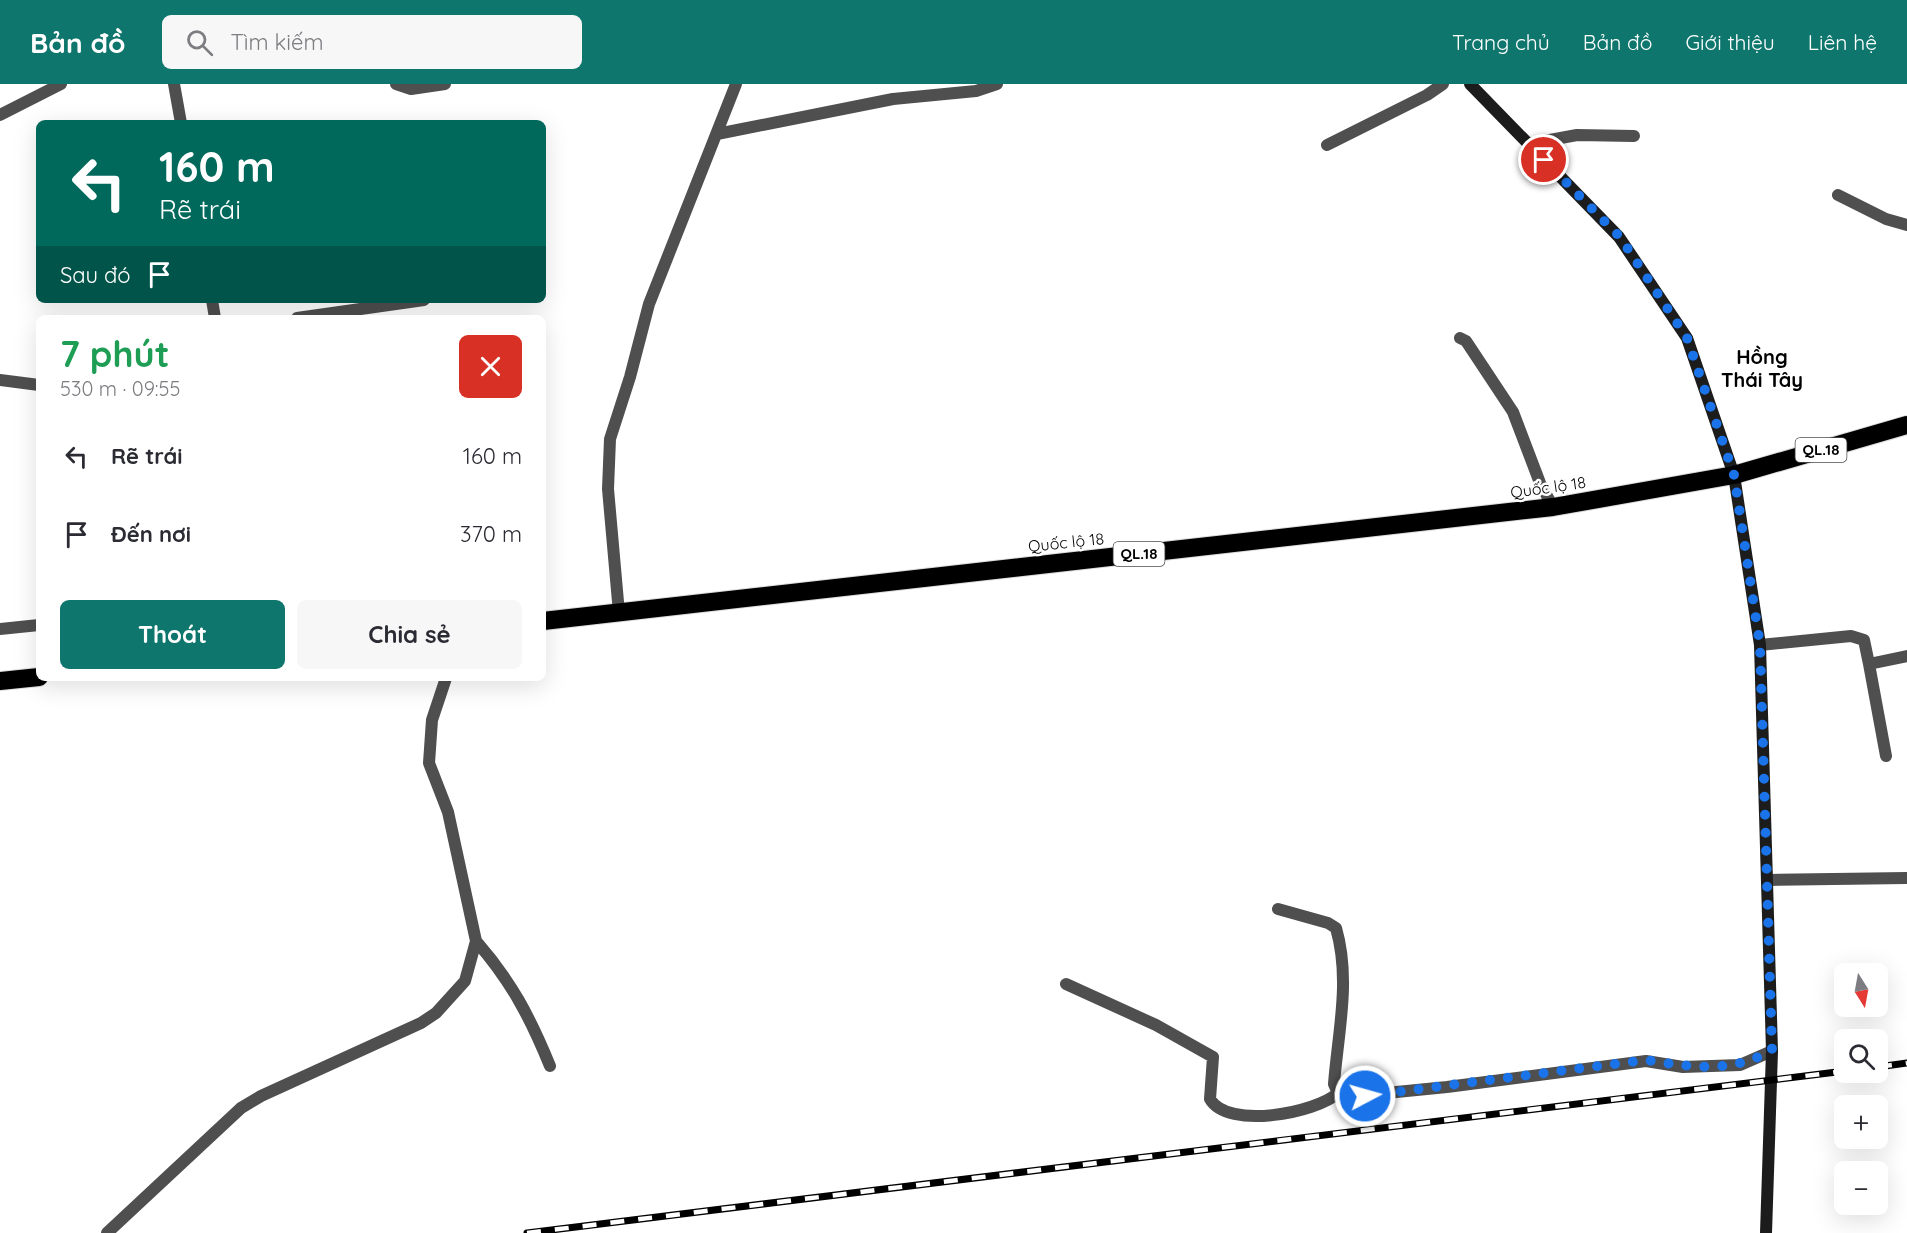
<!DOCTYPE html>
<html lang="vi">
<meta charset="utf-8">
<style>
:root{--surface:#fff;--page:#f7f7f7;--text:#2b2b33;--muted:#7c7c81;--accent:#0f766e}
body{margin:0;font-family:Quicksand,sans-serif;background:var(--page);color:var(--text);height:100vh;display:flex;flex-direction:column;font-size:22px;white-space:nowrap}
*{box-sizing:border-box;margin:0}
p{font-size:20px;color:var(--muted)}
.icon{flex:none;width:33px;height:33px;fill:none;stroke:currentColor;stroke-width:2;stroke-linecap:round;stroke-linejoin:round}
.map{position:relative;flex:1;overflow:hidden}
.panel{position:absolute;left:36px;top:231px;width:510px;height:366px;display:flex;flex-direction:column;background:var(--surface);border-radius:9px;box-shadow:0 6px 24px #0002}
.panel>*{flex:none}
.guide{position:absolute;left:36px;top:36px;width:510px;height:183px;border-radius:9px;box-shadow:0 6px 24px #0002;background:#00695c;color:#fff;overflow:hidden}
.needle{width:39px;rotate:169deg}
.fabs{position:absolute;left:1834px;top:879px;display:grid;gap:12px}
.fabs a{display:grid;place-items:center;width:54px;height:54px;border-radius:9px;background:var(--surface);box-shadow:0 6px 24px #0002;font-size:30px}
.pin{position:absolute;display:grid;place-items:center;width:51px;height:51px;color:#fff;margin:-26px;border:3px solid #fff;border-radius:50%;box-shadow:0 2px 6px #0007}
.me{position:absolute;width:66px;margin:-33px;rotate:84deg;stroke-linejoin:round;filter:drop-shadow(0 0 4px #0008)}
.turn{display:flex;align-items:center;gap:21px;height:126px;padding:0 24px;font-size:27px}
.turn .icon{width:78px;height:78px;stroke-width:2.5}
.turn b{display:block;font-size:42px;line-height:51px}
.then{display:flex;align-items:center;height:57px;padding:0 24px;background:#0003;gap:12px;font-size:22px}
.round{display:grid;place-items:center;flex:none;width:63px;height:63px;border-radius:9px;background:var(--page)}
.headline{display:flex;align-items:center;justify-content:space-between;height:102px;padding:0 24px}
h1{font-size:36px;font-weight:700;line-height:45px;color:#1e9e55}
.button{display:flex;gap:12px;margin-top:auto;padding:12px 24px}
.button a{flex:1;height:69px;border-radius:9px;background:var(--accent);color:#fff;font-size:24px;font-weight:700;line-height:69px;text-align:center}
.button a+a{background:var(--page);color:var(--text)}
ul{padding:0;list-style:none}
li{display:flex;align-items:center;gap:18px;height:78px;padding:0 24px}
li div{flex:1}
li b{display:block;font-size:22px}
li em{font-style:normal}
header{display:flex;align-items:center;gap:36px;box-sizing:border-box;height:84px;padding:0 30px;background:var(--accent);color:#fff}
header strong{font-size:28px}
nav{display:flex;gap:33px;margin-inline-start:auto;font-size:21px}
.search{width:420px;height:54px;background:var(--page);display:flex;align-items:center;gap:15px;box-sizing:border-box;padding:0 21px;border-radius:9px;color:var(--muted);font-size:22px}
.map>svg:first-child{display:block}
.lines{fill:none;stroke-linecap:round;stroke-linejoin:round}
.highway-casing{stroke:#dbdbdb;stroke-width:20}
.street{stroke:#4f4f4f;stroke-width:12}
.secondary{stroke:#1c1c1c;stroke-width:12}
.highway{stroke:#000;stroke-width:18}
.rail-casing{stroke:#000;stroke-width:7}
.rail{stroke:#fff;stroke-width:4.5;stroke-dasharray:14;stroke-linecap:butt}
.route{stroke:#1a73e8;stroke-width:10;stroke-dasharray:0 18}
.labels{text-anchor:middle;stroke-width:5;stroke-linejoin:round;paint-order:stroke}
.shield{fill:#fff;stroke:#4c4c4c;stroke-width:1.5}
.shield-label{font-size:15px;font-weight:bold;fill:#000}
.street-label{font-size:16px;fill:#000;stroke:#fff}
.quarter-label{font-size:20px;font-weight:bold;fill:#000;stroke:#fff}
</style>
<header>
<strong>Bản đồ</strong>
<div class="search"><svg class="icon" aria-label="search" viewBox="0 0 24 24"><circle cx="10" cy="10" r="6"/><path d="M15 15l6 6"/></svg>Tìm kiếm</div>
<nav><a>Trang chủ</a><a>Bản đồ</a><a>Giới thiệu</a><a>Liên hệ</a></nav>
</header>
<div class="map">
<svg width="1907" height="1149" viewBox="0 0 1907 1149">
<rect width="100%" height="100%" fill="#fff"/>
<g class="lines">
<!-- highway casing -->
<g class="highway-casing">
<path id="highway" d="M543 537 1553 423 1734 391 1907 341
M0 597 39 593"/>
</g>
<!-- street -->
<path class="street" d="M174 0 181 39
M396 0 411 5 445 0
M0 31 61 0
M717 50 893 15 976 7 997 0
M1528 60 1577 51 1634 52
M1327 61 1427 11 1443 0
M1838 111 1886 135 1907 141
M212 216 215 234
M297 234 424 216
M1460 254 1466 257 1513 328 1540 399 1553 423
M0 296 39 301
M619 529 608 405 610 355 630 293 649 220 736 0
M0 545 39 541
M1760 561 1851 552 1864 556 1869 580
M1886 672 1869 580 1907 572
M1769 796 1907 794
M1278 825 1328 839 1336 844C1351 896 1338 948 1334 1000L1338 1009 1346 1013 1447 1003 1646 977 1683 983 1740 981 1772 967
M476 857C511 897 530 933 550 982
M1066 900 1156 941 1213 973 1210 1015C1228 1046 1316 1029 1338 1009
M107 1149 241 1024 261 1012 421 939 436 929 465 897 476 857 448 728 429 679 432 636 446 594"/>
<!-- secondary -->
<path class="secondary" d="M1470 0 1619 153 1687 254 1734 391 1760 561 1772 967 1766 1149"/>
<!-- highway -->
<use href="#highway" class="highway"/>
<!-- rail casing -->
<g class="rail-casing">
<path id="rail" d="M1878 983 1907 979
M527 1149 1845 987"/>
</g>
<!-- rail -->
<use href="#rail" class="rail"/>
</g>
<g class="lines">
<!-- route -->
<path class="route" d="M1365 1012 1646 976C1690 983 1732 990 1772 966L1760 561 1734 391 1687 254 1620 153 1544 76"/>
</g>
<g class="labels">
<!-- shield labels -->
<g class="shield">
<rect x="1795.5" y="354" width="51" height="24" rx="4.5"/>
<rect x="1113.5" y="458" width="51" height="24" rx="4.5"/>
</g>
<g class="shield-label">
<text x="1821" y="371">QL.18</text>
<text x="1139" y="475">QL.18</text>
</g>
<!-- street labels -->
<g class="street-label">
<text transform="translate(1548 403) rotate(-8)" y="6">Quốc lộ 18</text>
<text transform="translate(1066 458) rotate(-6)" y="6">Quốc lộ 18</text>
</g>
<!-- quarter labels -->
<g class="quarter-label">
<text x="1762" y="280">Hồng<tspan x="1762" dy="23">Thái Tây</tspan></text>
</g>
</g>
</svg>
<div class="fabs">
<a><svg class="needle" viewBox="-14 -14 28 28"><path d="M0-13l5 13h-10z" fill="#e53935"/><path d="M0 13l5-13h-10z" fill="#7c7c81"/></svg></a>
<a><svg class="icon" aria-label="search" viewBox="0 0 24 24"><circle cx="10" cy="10" r="6"/><path d="M15 15l6 6"/></svg></a>
<a>+</a>
<a>−</a>
</div>
<div class="pin" style="left:1544px;top:76px;background:#d93025"><svg class="icon" aria-label="arrive" viewBox="0 0 24 24"><path d="M6 21V4h12l-3 4 3 4H6"/></svg></div>
<svg class="me" style="left:1365px;top:1012px" viewBox="-20 -20 40 40"><circle r="17" fill="#1a73e8" stroke="#fff" stroke-width="3"/><path d="M0-11L8 9 0 5-8 9z" fill="#fff"/></svg>
<div class="guide">
<div class="turn"><svg class="icon" aria-label="left" viewBox="0 0 24 24"><path d="M17 20v-9H6M10 6l-5 5 5 5"/></svg><div><b>160 m</b>Rẽ trái</div></div>
<div class="then">Sau đó<svg class="icon" aria-label="arrive" viewBox="0 0 24 24"><path d="M6 21V4h12l-3 4 3 4H6"/></svg></div>
</div>
<section class="panel">
<div class="headline"><div><h1>7 phút</h1><p>530 m · 09:55</p></div><a class="round" style="background:#d93025;color:#fff"><svg class="icon" aria-label="close" viewBox="0 0 24 24"><path d="M6 6l12 12M18 6L6 18"/></svg></a></div>
<ul>
<li><svg class="icon" aria-label="left" viewBox="0 0 24 24"><path d="M17 20v-9H6M10 6l-5 5 5 5"/></svg><div><b>Rẽ trái</b></div><em>160 m</em></li>
<li><svg class="icon" aria-label="arrive" viewBox="0 0 24 24"><path d="M6 21V4h12l-3 4 3 4H6"/></svg><div><b>Đến nơi</b></div><em>370 m</em></li>
</ul>
<div class="button"><a>Thoát</a><a>Chia sẻ</a></div>
</section>
</div>
